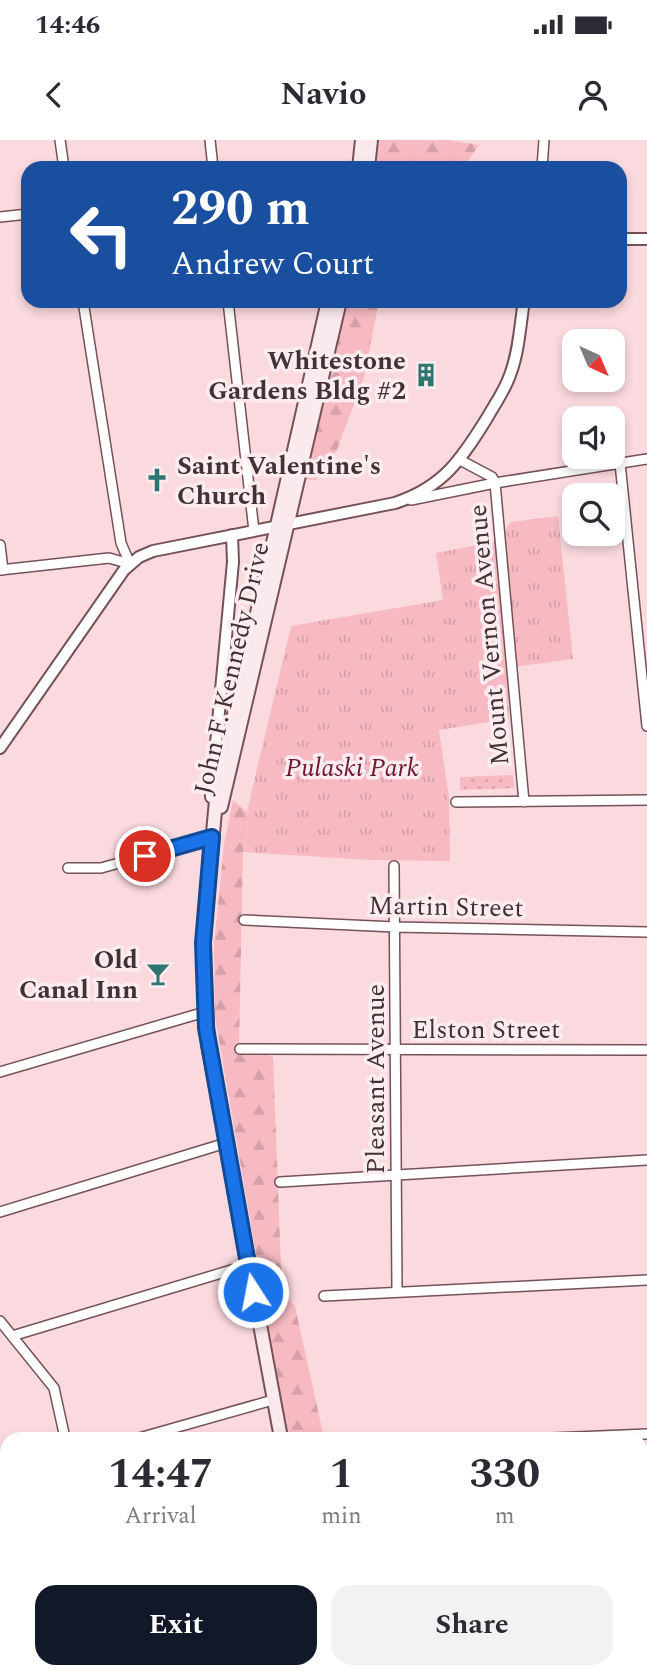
<!DOCTYPE html>
<style>
:root{--surface:#fff;--page:#f2f2f3;--text:#2b2b33;--muted:#7c7c81;--accent:#111827}
body{margin:0;font-family:Spectral,serif;background:var(--page);color:var(--text);height:100vh;display:flex;flex-direction:column;font-size:26px;white-space:nowrap}
*{box-sizing:border-box;margin:0}
p{font-size:23px;color:var(--muted)}
.icon{flex:none;width:38px;height:38px;fill:none;stroke:currentColor;stroke-width:2;stroke-linecap:round;stroke-linejoin:round}
.map{position:relative;flex:1;overflow:hidden}
.drawer{position:absolute;left:0px;top:1292px;width:648px;height:247px;display:flex;flex-direction:column;background:var(--surface);border-radius:21px 21px 0 0;box-shadow:0 4px 10px #0003}
.drawer>*{flex:none}
.top-card{position:absolute;left:21px;top:21px;width:606px;height:147px;border-radius:21px;box-shadow:0 4px 10px #0003;background:#1a4fa0;color:#fff;overflow:hidden}
.needle{width:46px;rotate:136deg}
.buttons{position:absolute;left:562px;top:189px;display:grid;gap:14px}
.buttons a{display:grid;place-items:center;width:63px;height:63px;border-radius:14px;background:var(--surface);box-shadow:0 4px 10px #0003;font-size:35px}
.pin{position:absolute;display:grid;place-items:center;width:60px;height:60px;color:#fff;margin:-30px;border:4px solid #fff;border-radius:50%;box-shadow:0 2px 7px #0007}
.me{position:absolute;width:77px;margin:-38px;rotate:349deg;stroke-linejoin:round;filter:drop-shadow(0 0 5px #0008)}
.turn{display:flex;align-items:center;gap:24px;height:147px;padding:0 35px;font-size:32px}
.turn .icon{width:91px;height:91px;stroke-width:2.5}
.turn b{display:block;font-size:49px;line-height:60px}
.eta{display:flex;justify-content:space-evenly;align-items:center;height:119px;text-align:center}
.eta b{font-size:42px;font-weight:700;line-height:49px}
.button{display:flex;gap:14px;margin-top:auto;padding:14px 35px}
.button a{flex:1;height:80px;border-radius:21px;background:var(--accent);color:#fff;font-size:28px;font-weight:700;line-height:80px;text-align:center}
.button a+a{background:var(--page);color:var(--text)}
.status{display:flex;justify-content:space-between;align-items:center;height:49px;padding:0 35px;background:var(--surface);direction:ltr}
.status svg{height:19px;fill:currentColor}
header{display:flex;justify-content:space-between;align-items:center;height:91px;padding:0 35px;background:var(--surface);font-size:32px;font-weight:700}
.map>svg:first-child{display:block}
.forest{fill:url(#forest-firs)}
.park{fill:url(#park-tufts)}
.garden{fill:url(#garden-dots)}
.lines{fill:none;stroke-linecap:round;stroke-linejoin:round}
.minor-casing{stroke:#745258;stroke-width:12}
.tertiary-casing{stroke:#745258;stroke-width:14}
.secondary-casing{stroke:#745258;stroke-width:16}
.motorway-casing{stroke:#fff;stroke-width:19}
.minor{stroke:#fff;stroke-width:9}
.tertiary{stroke:#fff;stroke-width:10}
.secondary{stroke:#fbeaed;stroke-width:12}
.motorway{stroke:#f3b9c2;stroke-width:16}
.route-casing{stroke:#114b97;stroke-width:18}
.route{stroke:#1a73e8;stroke-width:12}
.labels{text-anchor:middle;stroke-width:7;stroke-linejoin:round;paint-order:stroke}
.poi-label{font-size:26px;font-weight:bold;fill:#423235;stroke:#fdecef;text-anchor:end}
.street-label{font-size:26px;fill:#423235;stroke:#fdecef}
.park-label{font-size:26px;font-style:italic;fill:#701632;stroke:#fdecef}
</style>
<div class="status"><b>14:46</b><svg viewBox="0 0 49 12"><path d="M0 12V9h3v3zM5 12V6h3v6zM10 12V3h3v9zM15 12V0h3v12zM26 1h20v11H26zM47 4h2v5h-2z"/></svg></div>
<header><svg class="icon" aria-label="back" viewBox="0 0 24 24"><path d="M15 5l-7 7 7 7"/></svg>Navio<svg class="icon" aria-label="person" viewBox="0 0 24 24"><circle cx="12" cy="8" r="4"/><path d="M4 21q1-7 8-7t8 7"/></svg></header>
<div class="map">
<svg width="647" height="1538" viewBox="0 0 647 1538">
<defs>
<pattern id="forest-firs" width="22" height="20" patternUnits="userSpaceOnUse" patternTransform="scale(1.75)"><rect width="22" height="20" fill="#f7bac3"/><path d="M5 1l3.5 6h-7zM16 11l3.5 6h-7z" fill="#d5a0a8"/></pattern>
<pattern id="park-tufts" width="24" height="20" patternUnits="userSpaceOnUse" patternTransform="scale(1.75)"><rect width="24" height="20" fill="#f7bac3"/><path d="M3 7l-1-3M5 7V3M7 7l1-3M15 17l-1-3M17 17v-4M19 17l1-3" fill="none" stroke="#d5a0a8"/></pattern>
<pattern id="garden-dots" width="8" height="8" patternUnits="userSpaceOnUse" patternTransform="scale(1.75)"><rect width="8" height="8" fill="#f7bac3"/><path d="M2 2h.1M6 6h.1" fill="none" stroke="#d5a0a8" stroke-width="1.8" stroke-linecap="round"/></pattern>
</defs>
<rect width="100%" height="100%" fill="#fbdadf"/>
<!-- forest -->
<path class="forest" d="M379 0H448L479 5 463 28H436L412 22 409 28H374Z
M347 161H379L364 237 337 310 316 340 304 339Z
M255 637 243 712 239 906 273 917 282 1153 295 1166 324 1298H288L215 877 214 805 224 704 233 660 247 672Z"/>
<!-- park -->
<path class="park" d="M558 376 573 519 507 528 509 579 439 590 449 658 450 721 370 720 243 712 255 637 291 486 443 460 436 413 497 401 511 382Z"/>
<!-- garden -->
<path class="garden" d="M513 635 514 648 460 650V637Z"/>
<g class="lines">
<!-- minor casing -->
<g class="minor-casing">
<path id="minor" d="M60 0 64 28
M210 0 213 28
M542 28 544 0
M0 77 28 74
M83 161 121 403 130 424
M228 161 254 391
M460 320 492 337 495 343
M620 323 647 586
M495 343 524 662
M411 360 495 343 647 319
M0 405 3 430
M0 430 109 418 130 424
M456 662 647 660
M394 726 397 1152
M68 728H101L212 697
M244 780 395 787 647 792
M240 909 647 910
M0 932 205 872
M280 1042 647 1020
M0 1072 226 1003
M324 1156 647 1140
M0 1181 54 1248 65 1298
M12 1196 248 1125
M139 1298 273 1260
M552 1298 647 1294
M0 1340 7 1338
M640 1425H647
M640 1529H647
M506 1531 521 1534 584 1531"/>
</g>
<!-- tertiary casing -->
<g class="tertiary-casing">
<path id="tertiary" d="M620 99H647
M0 608 124 430 139 417 153 411 395 363C443 347 461 320 487 278 495 264 505 250 510 235 519 212 520 185 524 161
M211 657 233 422 232 395"/>
</g>
<!-- secondary casing -->
<g class="secondary-casing">
<path id="secondary" d="M359 28 362 0
M368 28 371 0
M221 667 340 161
M281 1298 208 904 203 803 217 649 328 161
M308 1531 309 1538"/>
</g>
<!-- motorway casing -->
<g class="motorway-casing">
<path id="motorway" d="M0 1385 7 1393
M0 1433 7 1441
M91 1531 98 1538
M132 1531 139 1538"/>
</g>
<!-- minor -->
<use href="#minor" class="minor"/>
<!-- tertiary -->
<use href="#tertiary" class="tertiary"/>
<!-- secondary -->
<use href="#secondary" class="secondary"/>
<!-- motorway -->
<use href="#motorway" class="motorway"/>
</g>
<g class="lines">
<!-- route casing -->
<g class="route-casing">
<path id="route" d="M145 716 212 697 203 803 206 888 253 1152"/>
</g>
<!-- route -->
<use href="#route" class="route"/>
</g>
<!-- icons -->
<defs>
<g id="building-bare" transform="scale(1.89)"><path d="M-4-6H4V6H1V3H-1V6H-4ZM-2.5-4.3h1.7v1.8h-1.7ZM.8-4.3h1.7v1.8H.8ZM-2.5-1h1.7V.8h-1.7ZM.8-1h1.7V.8H.8Z" fill="#2d7670" stroke="#fdecef" stroke-width="2.5" paint-order="stroke"/></g>
<g id="church-bare" transform="scale(1.89)"><path d="M-1.2-6h2.4v3.5h3.3v2.4h-3.3V6h-2.4V-.1h-3.3v-2.4h3.3Z" fill="#2d7670" stroke="#fdecef" stroke-width="2.5" paint-order="stroke"/></g>
<g id="bar-bare" transform="scale(1.89)"><path d="M-6-5H6L.8 .8V4.5H3.5V6h-7V4.5H-.8V.8Z" fill="#2d7670" stroke="#fdecef" stroke-width="2.5" paint-order="stroke"/></g>
</defs>
<g fill-rule="evenodd">
<use href="#building-bare" x="426" y="235"/>
<use href="#church-bare" x="157" y="340"/>
<use href="#bar-bare" x="158" y="834"/>
</g>
<g class="labels">
<!-- poi labels -->
<g class="poi-label">
<text x="406" y="229">Whitestone<tspan x="406" dy="30">Gardens Bldg #2</tspan></text>
<text x="177" y="334" text-anchor="start">Saint Valentine's<tspan x="177" dy="30">Church</tspan></text>
<text x="138" y="828">Old<tspan x="138" dy="30">Canal Inn</tspan></text>
</g>
<!-- street labels -->
<g class="street-label">
<text transform="translate(488 495) rotate(-95)" y="9">Mount Vernon Avenue</text>
<text transform="translate(231 528) rotate(-77)" y="9">John F. Kennedy Drive</text>
<text transform="translate(446 766) rotate(1)" y="9">Martin Street</text>
<text x="486" y="898">Elston Street</text>
<text transform="translate(375 939) rotate(-90)" y="9">Pleasant Avenue</text>
</g>
<!-- park labels -->
<g class="park-label">
<text x="352" y="636">Pulaski Park</text>
</g>
</g>
</svg>
<div class="buttons">
<a><svg class="needle" viewBox="-14 -14 28 28"><path d="M0-13l5 13h-10z" fill="#e53935"/><path d="M0 13l5-13h-10z" fill="#7c7c81"/></svg></a>
<a><svg class="icon" aria-label="sound" viewBox="0 0 24 24"><path d="M4 9h4l5-4v14l-5-4H4zM17 9q2 3 0 6"/></svg></a>
<a><svg class="icon" aria-label="search" viewBox="0 0 24 24"><circle cx="10" cy="10" r="6"/><path d="M15 15l6 6"/></svg></a>
</div>
<div class="pin" style="left:145px;top:716px;background:#d93025"><svg class="icon" aria-label="arrive" viewBox="0 0 24 24"><path d="M6 21V4h12l-3 4 3 4H6"/></svg></div>
<svg class="me" style="left:253px;top:1152px" viewBox="-20 -20 40 40"><circle r="17" fill="#1a73e8" stroke="#fff" stroke-width="3"/><path d="M0-11L8 9 0 5-8 9z" fill="#fff"/></svg>
<div class="top-card">
<div class="turn"><svg class="icon" aria-label="left" viewBox="0 0 24 24"><path d="M17 20v-9H6M10 6l-5 5 5 5"/></svg><div><b>290 m</b>Andrew Court</div></div>
</div>
<section class="drawer">
<div class="eta">
<div><b>14:47</b><p>Arrival</p></div>
<div><b>1</b><p>min</p></div>
<div><b>330</b><p>m</p></div>
</div>
<div class="button"><a>Exit</a><a>Share</a></div>
</section>
</div>
